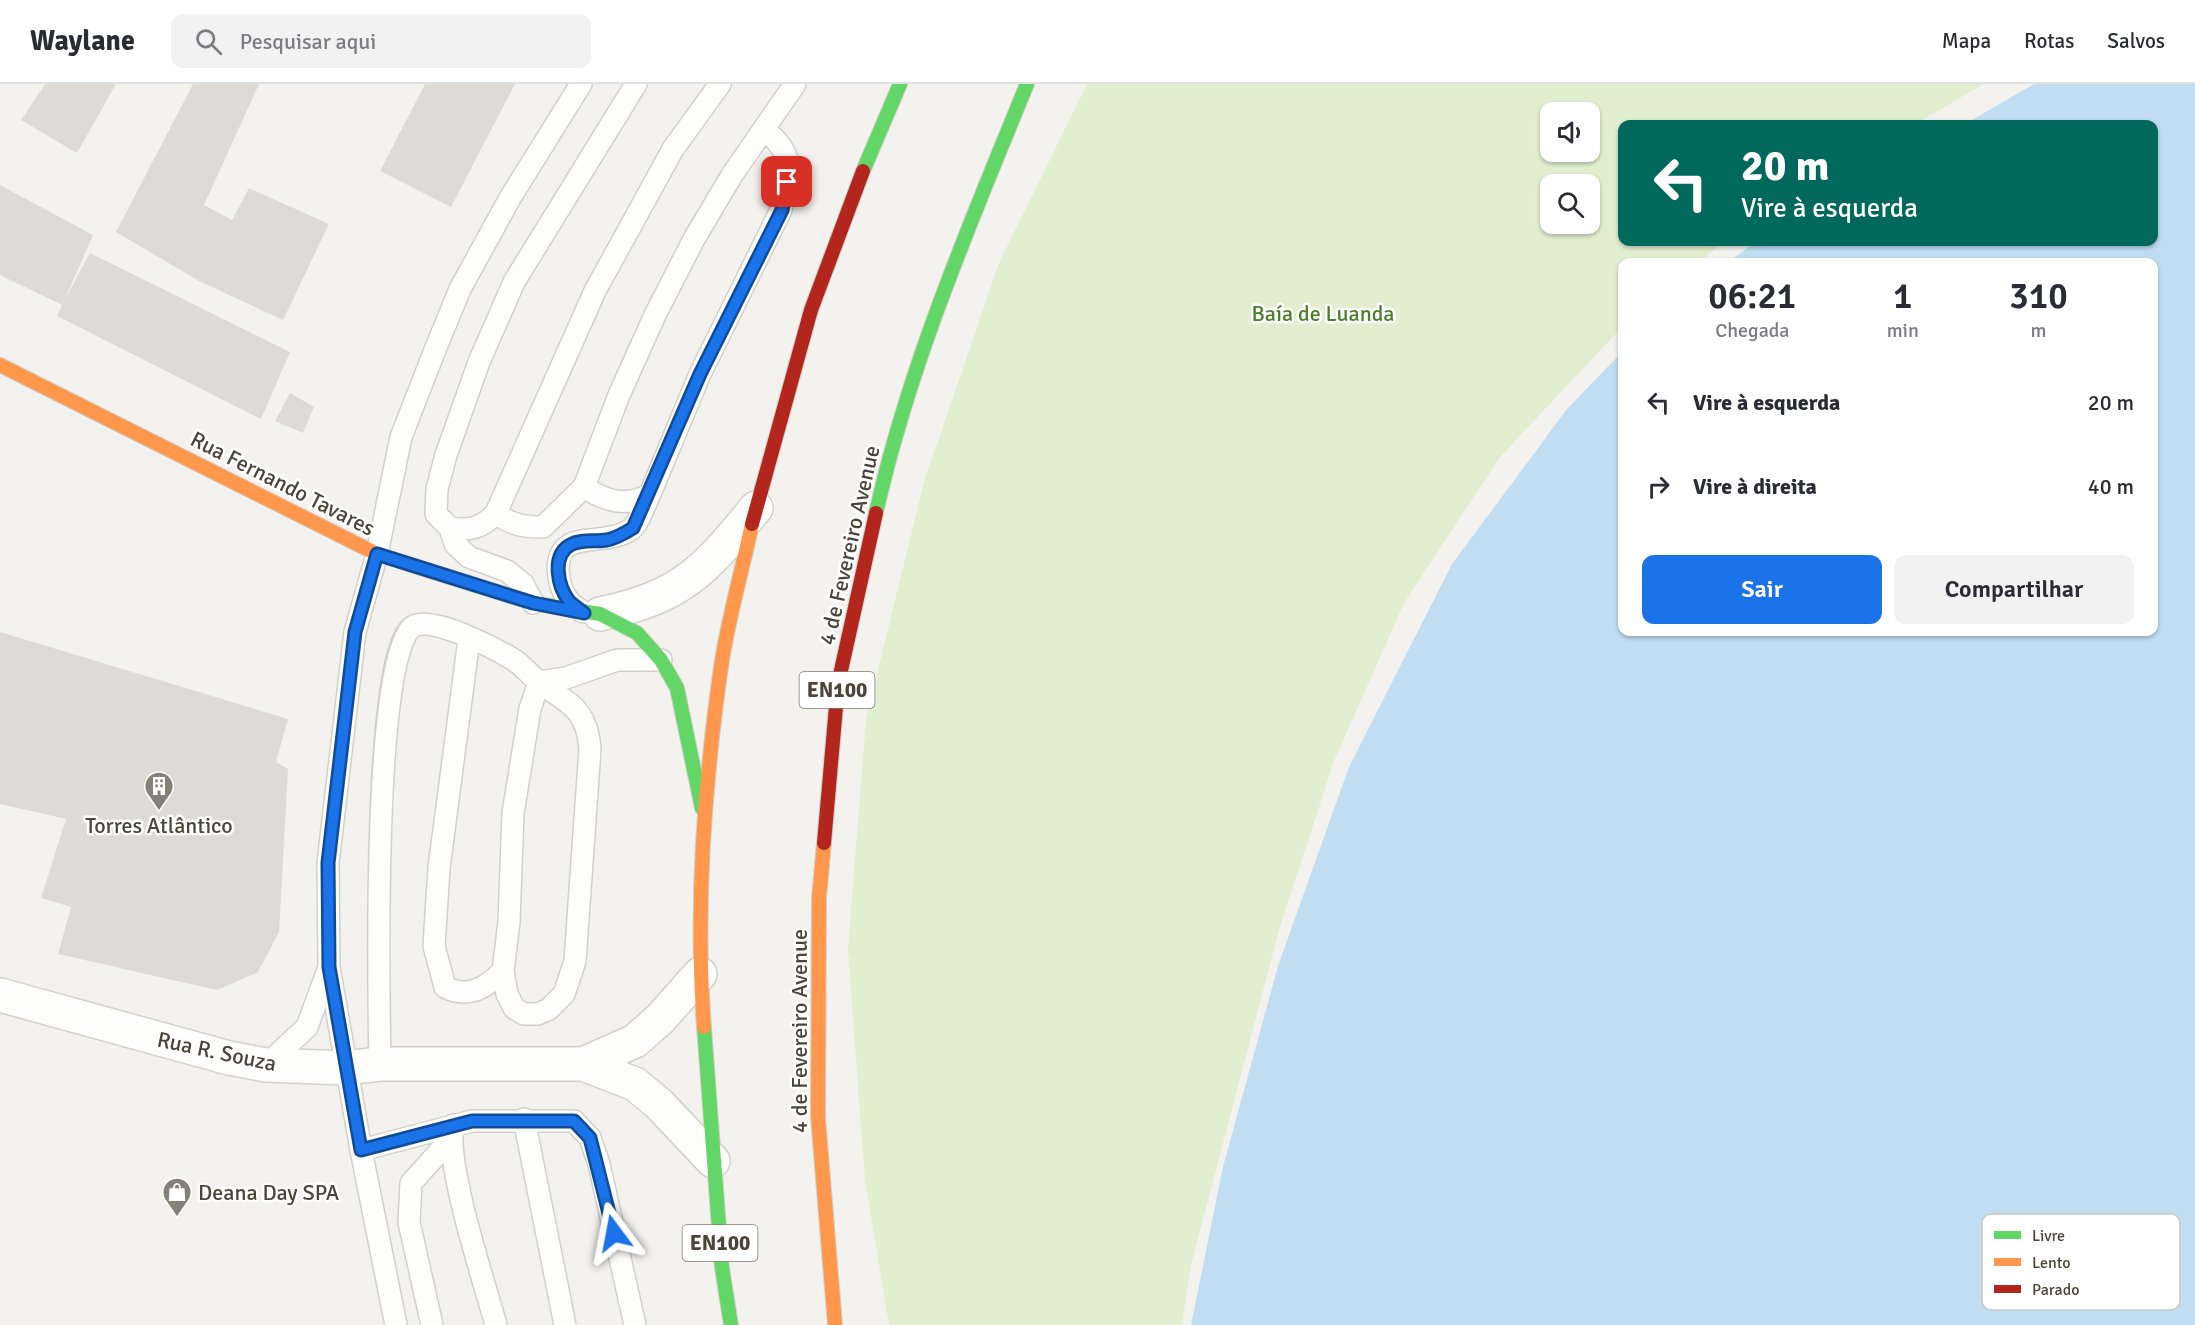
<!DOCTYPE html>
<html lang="pt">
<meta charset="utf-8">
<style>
:root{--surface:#fff;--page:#f2f2f3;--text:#2b2b33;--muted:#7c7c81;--line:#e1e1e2;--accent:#1a73e8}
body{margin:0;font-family:Signika,sans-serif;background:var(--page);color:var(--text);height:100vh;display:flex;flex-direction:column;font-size:22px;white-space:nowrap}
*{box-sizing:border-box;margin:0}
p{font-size:20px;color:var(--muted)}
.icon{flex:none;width:33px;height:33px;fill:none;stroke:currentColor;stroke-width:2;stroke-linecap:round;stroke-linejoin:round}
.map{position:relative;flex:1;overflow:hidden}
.side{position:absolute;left:1618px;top:174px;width:540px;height:378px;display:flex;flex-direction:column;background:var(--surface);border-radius:12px;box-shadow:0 2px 4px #0004}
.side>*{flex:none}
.top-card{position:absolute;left:1618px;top:36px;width:540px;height:126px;border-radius:12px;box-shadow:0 2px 4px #0004;background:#00695c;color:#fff;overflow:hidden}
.buttons{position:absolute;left:1540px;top:18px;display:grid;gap:12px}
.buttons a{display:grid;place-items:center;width:60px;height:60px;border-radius:12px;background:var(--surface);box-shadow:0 2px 4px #0004;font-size:30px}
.pin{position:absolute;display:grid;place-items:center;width:51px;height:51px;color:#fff;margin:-26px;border-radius:12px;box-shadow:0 3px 9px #0006}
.me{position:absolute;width:66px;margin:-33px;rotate:347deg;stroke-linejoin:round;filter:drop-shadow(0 0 4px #0008)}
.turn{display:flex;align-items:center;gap:21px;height:126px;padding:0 24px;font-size:27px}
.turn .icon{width:78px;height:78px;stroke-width:2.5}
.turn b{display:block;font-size:42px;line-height:51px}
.eta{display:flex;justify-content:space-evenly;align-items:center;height:102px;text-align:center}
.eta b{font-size:36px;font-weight:600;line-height:42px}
.primary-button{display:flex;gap:12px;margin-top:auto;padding:12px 24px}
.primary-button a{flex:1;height:69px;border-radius:12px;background:var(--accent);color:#fff;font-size:24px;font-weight:600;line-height:69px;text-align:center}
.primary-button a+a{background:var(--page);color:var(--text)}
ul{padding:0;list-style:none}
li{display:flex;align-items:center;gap:18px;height:84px;padding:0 24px}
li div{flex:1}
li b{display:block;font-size:22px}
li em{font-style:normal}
header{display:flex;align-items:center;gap:36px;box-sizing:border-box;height:84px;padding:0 30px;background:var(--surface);border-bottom:2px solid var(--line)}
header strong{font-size:28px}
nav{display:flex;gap:33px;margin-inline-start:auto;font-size:21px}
.search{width:420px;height:54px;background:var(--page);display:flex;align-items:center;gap:15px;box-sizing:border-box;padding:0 21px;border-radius:12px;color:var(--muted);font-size:22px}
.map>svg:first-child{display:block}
.green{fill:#e1eecf;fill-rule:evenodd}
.water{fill:#c0ddf1}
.building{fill:#dedbd6}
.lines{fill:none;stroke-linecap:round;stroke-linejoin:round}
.lane-casing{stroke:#d2d0cb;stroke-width:24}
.street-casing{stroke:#d2d0cb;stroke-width:36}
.fast-casing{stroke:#d3cfc5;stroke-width:16}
.slow-casing{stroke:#d3cfc5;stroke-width:16}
.jam-casing{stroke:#d3cfc5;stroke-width:16}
.lane{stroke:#fdfdfc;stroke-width:21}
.street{stroke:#fdfdfc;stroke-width:33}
.fast{stroke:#63d668;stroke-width:14}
.slow{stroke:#ff974d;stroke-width:14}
.jam{stroke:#b3261e;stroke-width:14}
.route-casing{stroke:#114b97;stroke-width:15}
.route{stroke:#1a73e8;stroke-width:10}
.labels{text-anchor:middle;stroke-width:5;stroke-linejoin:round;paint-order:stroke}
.shield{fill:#fff;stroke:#817c74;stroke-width:1.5}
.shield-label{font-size:21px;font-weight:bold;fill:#4b4439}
.park-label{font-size:22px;fill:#4a7f2a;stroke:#fff}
.street-label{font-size:22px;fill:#4b4439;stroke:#fff}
.poi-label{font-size:22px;fill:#4b4439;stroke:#fff}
.key{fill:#fff;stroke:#c9c7c4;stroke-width:1.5}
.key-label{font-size:16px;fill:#4b4439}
</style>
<header>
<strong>Waylane</strong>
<div class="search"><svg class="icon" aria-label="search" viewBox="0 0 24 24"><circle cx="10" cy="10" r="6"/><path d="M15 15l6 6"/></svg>Pesquisar aqui</div>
<nav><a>Mapa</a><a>Rotas</a><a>Salvos</a></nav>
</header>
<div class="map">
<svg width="2195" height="1241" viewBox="0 0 2195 1241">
<rect width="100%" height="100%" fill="#f4f2ee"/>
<!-- green -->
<path class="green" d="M1087 0H1984L1915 40H1623V158H1724L1699 178H1623V242L1500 373 1404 519 1334 677 1279 846 1191 1181 1182 1241H889L865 1096 848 866 866 635 924 398 999 179ZM1590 28V68H1551V28ZM1551 100H1590V140H1551Z"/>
<!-- water -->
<path class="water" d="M2034 0H2195V1241H1191L1223 1083 1278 882 1349 683 1452 480 1567 325 1623 267V548H2154V178H1729L1755 158H2154V40H1965Z"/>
<!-- building -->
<path class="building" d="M45 0H116L77 69 21 36Z
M193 0H259L204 121 232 136 249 104 329 140 283 236 199 197 116 148Z
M425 0H515L451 123 380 87Z
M0 101 93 151 64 217 90 169 290 268 261 335 57 232 62 221 0 191Z
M290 309 314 323 303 349 275 337Z
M0 548 288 635 276 678 288 685 279 848 258 888 217 906 58 870 71 823 41 814 66 735 0 720Z"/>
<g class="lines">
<!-- lane casing -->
<g class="lane-casing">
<path id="lane" d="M584 403C605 417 627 424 650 410L700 290 781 126C789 90 797 70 764 46
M496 429C511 441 524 443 543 443L584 403 619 311 655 231 694 155 732 91 795 0
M450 444C470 447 482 444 496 429L595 207 673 65 720 0
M533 519 523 500 507 487 469 473 455 460 450 444 436 430 437 405 446 371 479 278 514 198 636 0
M583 528C579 525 572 521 569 517 558 503 552 474 568 462 582 452 610 459 630 446 639 440 645 420 650 410
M469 555 439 784 434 862 445 903C468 915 486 904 503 887
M380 980C379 923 371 562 414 542 434 532 496 565 514 576 523 582 530 591 538 597 568 620 587 623 590 665L575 877 564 910 549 925 538 930H524L514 924 507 910 503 887 509 838 513 729 530 625 539 598 566 594 617 576H661
M266 981 307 943 328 886
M524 1035 565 1241
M453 1041C445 1081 484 1197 496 1241
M361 1066 472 1037H574L590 1054 599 1080 635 1241
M396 1241 361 1066 329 883 328 779 355 548 377 470 401 353 435 266 460 205 510 114 581 0
M432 1241 409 1138 411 1099 450 1056"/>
</g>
<!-- street casing -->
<g class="street-casing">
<path id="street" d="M600 530C683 513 705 486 756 424
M0 911 229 974 266 981 345 984 380 980H583L635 1000 659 1020 713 1077
M583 980 635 957 660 935 700 890"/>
</g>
<!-- fast casing -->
<g class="fast-casing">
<path id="fast" d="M863 87 900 0
M876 429C909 281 970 140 1027 0
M411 481 533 519 600 530 637 549 661 576 677 604 702 724
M704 943 722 1184 731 1241"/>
</g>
<!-- slow casing -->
<g class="slow-casing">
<path id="slow" d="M0 281 377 470 411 481
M824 759 819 814 818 1033 835 1241
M704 943C695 824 704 702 721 583 728 535 742 487 752 440"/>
</g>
<!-- jam casing -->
<g class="jam-casing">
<path id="jam" d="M752 440 811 226 863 87
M824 759 838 600 876 429"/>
</g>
<!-- lane -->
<use href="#lane" class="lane"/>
<!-- street -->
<use href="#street" class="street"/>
<!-- fast -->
<use href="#fast" class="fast"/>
<!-- slow -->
<use href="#slow" class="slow"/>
<!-- jam -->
<use href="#jam" class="jam"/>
</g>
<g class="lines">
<!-- route casing -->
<g class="route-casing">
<path id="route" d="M614 1149 590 1054 574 1037H472L361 1066 329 883 328 779 355 548 377 470 533 519 584 529C579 525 573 521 569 517 558 503 551 472 570 461 581 455 595 458 607 456 617 454 625 449 633 444L700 290 782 126 787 98"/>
</g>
<!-- route -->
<use href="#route" class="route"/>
</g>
<!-- icons -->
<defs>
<g id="building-pin" transform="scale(1.5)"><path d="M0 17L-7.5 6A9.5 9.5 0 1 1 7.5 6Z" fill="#868178" stroke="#fff"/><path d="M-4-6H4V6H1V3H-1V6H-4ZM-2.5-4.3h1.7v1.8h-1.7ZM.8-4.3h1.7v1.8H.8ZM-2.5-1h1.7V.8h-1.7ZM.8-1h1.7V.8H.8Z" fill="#fff"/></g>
<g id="shop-pin" transform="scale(1.5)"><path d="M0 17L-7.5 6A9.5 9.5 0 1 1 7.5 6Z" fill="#868178" stroke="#fff"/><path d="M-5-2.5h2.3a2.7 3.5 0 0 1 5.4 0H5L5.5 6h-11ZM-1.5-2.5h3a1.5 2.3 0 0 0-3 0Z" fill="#fff"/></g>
</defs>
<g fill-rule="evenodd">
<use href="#building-pin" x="159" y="702"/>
<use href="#shop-pin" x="177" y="1108"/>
</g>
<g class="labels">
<!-- shield labels -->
<g class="shield">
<rect x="799.5" y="588" width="75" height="36" rx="4.5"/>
<rect x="682.5" y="1141" width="75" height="36" rx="4.5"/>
</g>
<g class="shield-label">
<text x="837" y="613">EN100</text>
<text x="720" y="1166">EN100</text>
</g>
<!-- park labels -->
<g class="park-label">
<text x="1323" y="237">Baía de Luanda</text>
</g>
<!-- street labels -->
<g class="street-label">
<text transform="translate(283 399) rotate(27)" y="8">Rua Fernando Tavares</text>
<text transform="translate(849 461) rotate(-77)" y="8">4 de Fevereiro Avenue</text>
<text transform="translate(799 947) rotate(-90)" y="8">4 de Fevereiro Avenue</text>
<text transform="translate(217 967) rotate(12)" y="8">Rua R. Souza</text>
</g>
<!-- poi labels -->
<g class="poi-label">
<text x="159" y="749">Torres Atlântico</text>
<text x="198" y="1116" text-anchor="start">Deana Day SPA</text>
</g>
</g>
<!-- legend -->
<rect x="1982" y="1130" width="198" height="96" rx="9" class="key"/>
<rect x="1994" y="1147" width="27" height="8" fill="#63d668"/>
<rect x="1994" y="1174" width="27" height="8" fill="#ff974d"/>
<rect x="1994" y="1201" width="27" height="8" fill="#b3261e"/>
<g class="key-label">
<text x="2032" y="1157">Livre</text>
<text x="2032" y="1184">Lento</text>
<text x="2032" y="1211">Parado</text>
</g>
</svg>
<div class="buttons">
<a><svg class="icon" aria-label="sound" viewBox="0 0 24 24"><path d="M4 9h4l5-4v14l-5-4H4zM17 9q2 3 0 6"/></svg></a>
<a><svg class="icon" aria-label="search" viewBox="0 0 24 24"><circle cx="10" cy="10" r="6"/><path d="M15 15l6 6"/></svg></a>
</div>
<div class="pin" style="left:787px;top:98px;background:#d93025"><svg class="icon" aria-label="arrive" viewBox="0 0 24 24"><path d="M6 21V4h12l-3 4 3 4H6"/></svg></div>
<svg class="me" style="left:614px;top:1149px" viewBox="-20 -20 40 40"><path d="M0-17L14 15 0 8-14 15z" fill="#1a73e8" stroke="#fff" stroke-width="4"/></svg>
<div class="top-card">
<div class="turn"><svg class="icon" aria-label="left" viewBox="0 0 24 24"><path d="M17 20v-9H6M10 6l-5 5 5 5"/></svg><div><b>20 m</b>Vire à esquerda</div></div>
</div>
<section class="side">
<div class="eta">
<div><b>06:21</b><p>Chegada</p></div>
<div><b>1</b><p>min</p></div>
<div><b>310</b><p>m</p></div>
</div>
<ul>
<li><svg class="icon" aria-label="left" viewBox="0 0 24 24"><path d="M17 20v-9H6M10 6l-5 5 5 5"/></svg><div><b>Vire à esquerda</b></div><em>20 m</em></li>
<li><svg class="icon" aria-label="right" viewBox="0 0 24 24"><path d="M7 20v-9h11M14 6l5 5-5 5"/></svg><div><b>Vire à direita</b></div><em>40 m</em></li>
</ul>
<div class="primary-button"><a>Sair</a><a>Compartilhar</a></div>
</section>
</div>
